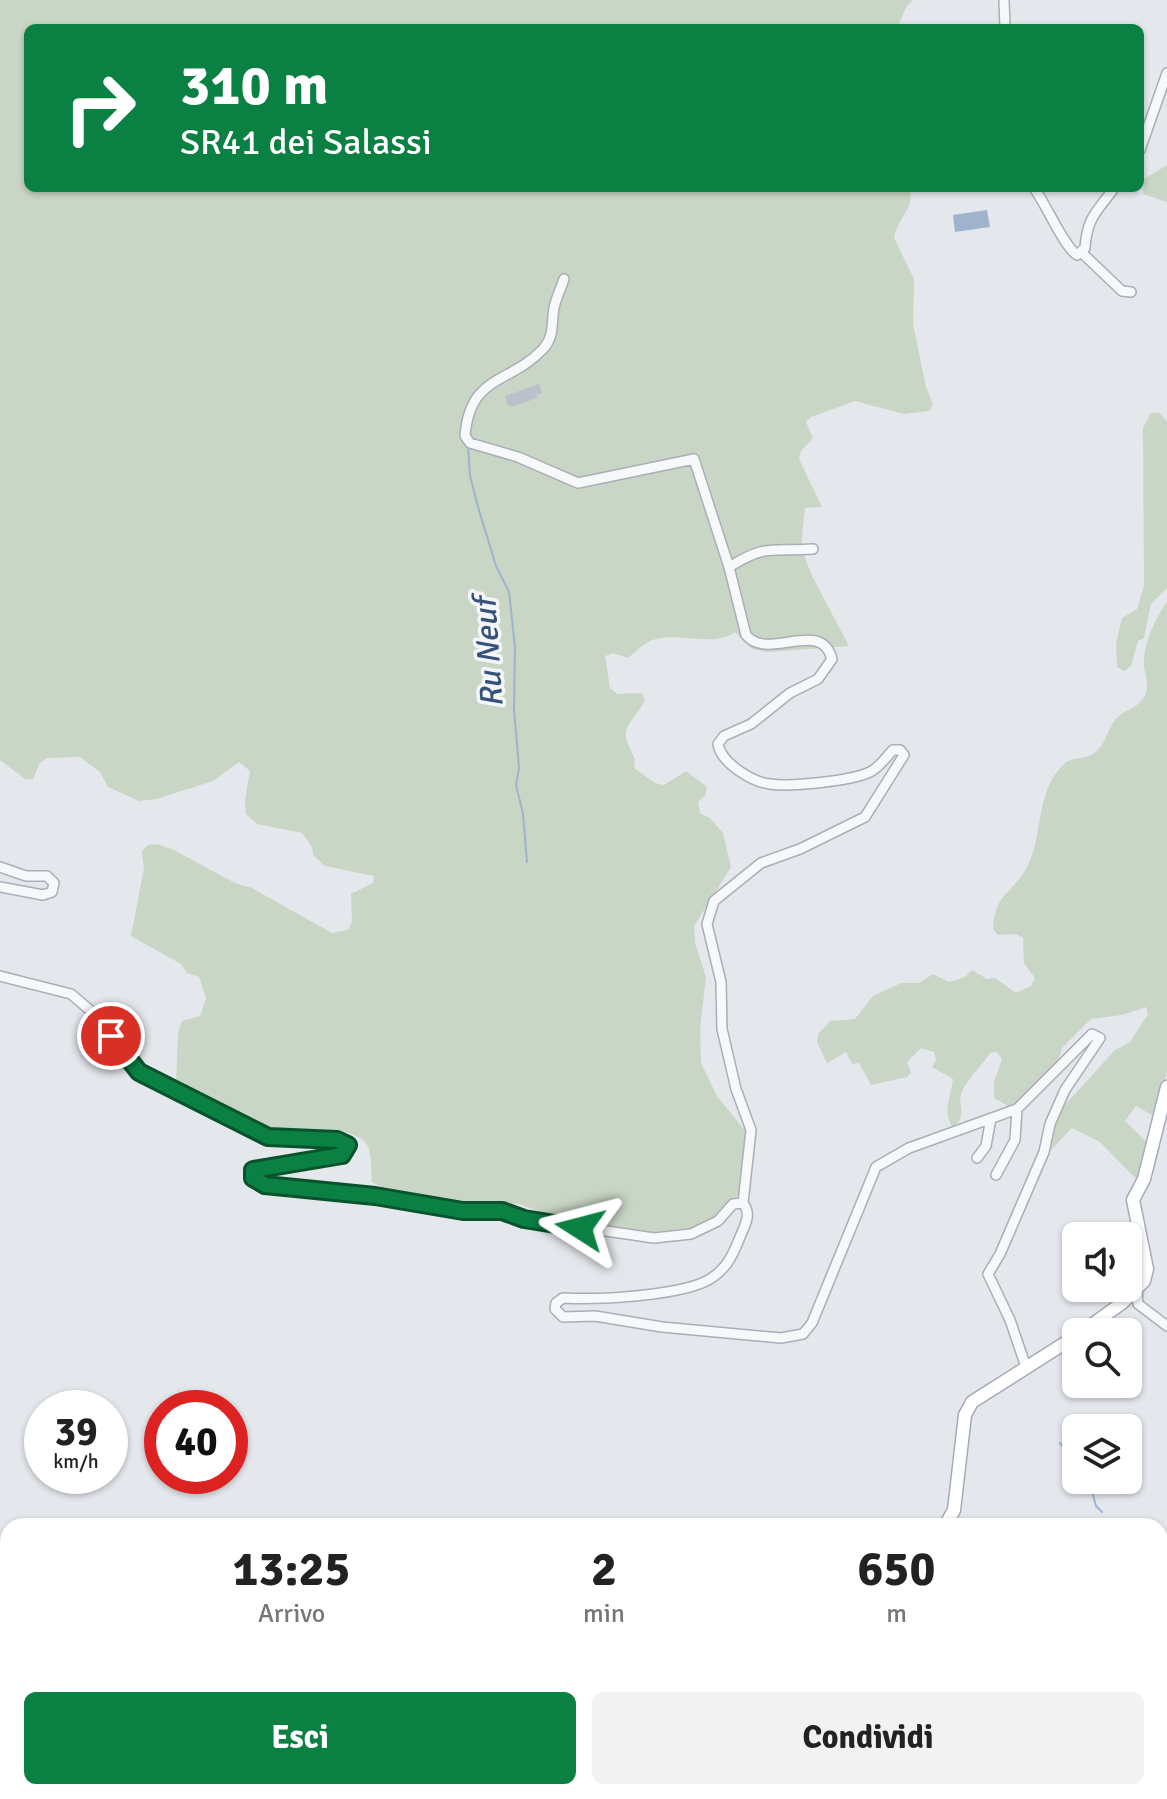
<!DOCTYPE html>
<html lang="it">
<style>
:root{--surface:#fff;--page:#f2f2f2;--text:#222;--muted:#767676;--accent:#0b8043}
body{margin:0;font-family:Signika,sans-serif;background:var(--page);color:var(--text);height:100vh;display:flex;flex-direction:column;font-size:30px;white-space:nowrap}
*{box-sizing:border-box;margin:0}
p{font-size:26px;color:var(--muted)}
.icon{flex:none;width:44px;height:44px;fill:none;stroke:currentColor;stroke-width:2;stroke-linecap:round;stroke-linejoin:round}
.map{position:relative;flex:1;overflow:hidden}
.details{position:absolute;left:0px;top:1518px;width:1168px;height:282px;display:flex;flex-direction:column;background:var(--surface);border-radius:24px 24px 0 0;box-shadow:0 2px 6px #0004}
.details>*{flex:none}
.hud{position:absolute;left:24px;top:24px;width:1120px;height:168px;border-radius:12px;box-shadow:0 2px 6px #0004;background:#0b8043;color:#fff;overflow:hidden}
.tools{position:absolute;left:1062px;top:1222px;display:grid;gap:16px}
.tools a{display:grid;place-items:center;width:80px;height:80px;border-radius:12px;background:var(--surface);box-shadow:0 2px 6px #0004;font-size:40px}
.speed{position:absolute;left:24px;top:1390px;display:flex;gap:16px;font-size:40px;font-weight:700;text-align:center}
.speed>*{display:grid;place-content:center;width:104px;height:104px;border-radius:50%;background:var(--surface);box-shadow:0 2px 6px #0004;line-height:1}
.speed small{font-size:20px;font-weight:400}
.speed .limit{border:12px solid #d22;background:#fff;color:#111}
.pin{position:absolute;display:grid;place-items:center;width:68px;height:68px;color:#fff;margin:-34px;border:4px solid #fff;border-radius:50%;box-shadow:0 2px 8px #0007}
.me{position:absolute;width:88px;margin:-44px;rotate:279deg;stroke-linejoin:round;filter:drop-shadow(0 0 6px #0008)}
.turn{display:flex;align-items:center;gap:28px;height:168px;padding:0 24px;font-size:36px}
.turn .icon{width:104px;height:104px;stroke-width:2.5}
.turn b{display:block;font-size:56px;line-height:68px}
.eta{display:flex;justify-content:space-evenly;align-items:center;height:136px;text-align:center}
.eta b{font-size:48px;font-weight:700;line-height:56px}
.button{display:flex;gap:16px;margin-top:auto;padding:16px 24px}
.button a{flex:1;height:92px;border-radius:12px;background:var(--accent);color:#fff;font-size:32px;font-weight:700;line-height:92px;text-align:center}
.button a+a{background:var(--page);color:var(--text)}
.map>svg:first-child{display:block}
.green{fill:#c9d6c5}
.water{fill:#9fb4cc}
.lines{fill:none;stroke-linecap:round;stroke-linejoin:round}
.stream{stroke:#9fb4cc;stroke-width:2}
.building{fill:#bbc0ca}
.minor-casing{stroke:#a9aeb7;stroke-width:12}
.major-casing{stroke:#a3abb8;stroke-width:15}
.minor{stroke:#f7f8fa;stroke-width:9}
.major{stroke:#fff;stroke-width:12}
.route-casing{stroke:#07532c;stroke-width:20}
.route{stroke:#0b8043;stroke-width:14}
.labels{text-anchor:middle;stroke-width:7;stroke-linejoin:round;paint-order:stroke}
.water-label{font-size:32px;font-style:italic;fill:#34527a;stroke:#f4f6f9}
</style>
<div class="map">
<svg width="1167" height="1799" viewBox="0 0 1167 1799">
<rect width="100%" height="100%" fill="#e4e7ec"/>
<!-- green -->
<path class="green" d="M0 0H913C901 10 904 20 895 28H28V188L910 190C914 209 897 219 894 238L914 279 913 324 926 387 933 404 929 411 904 414 855 401 811 417 806 422 813 438 801 451 799 459 822 507 805 508 801 546 811 574 849 646 768 652 752 649 735 632C712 649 674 629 648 642 641 646 635 652 628 658L613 653 605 656 610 688 617 694 642 693 645 701C627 730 618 727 635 759L634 768 655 783 664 785 686 771 707 787 705 796 698 802 700 813 710 818 723 833 731 867 694 926 695 943 706 977 700 1029 701 1063 717 1096 747 1133 742 1191 714 1220 684 1231 646 1233 609 1227 559 1219 519 1204 457 1203 384 1189 372 1182C371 1170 373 1147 363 1140 337 1121 294 1137 265 1130 234 1122 202 1099 176 1083L178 1033 182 1021 200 1016 206 998 199 977 187 973 181 964 131 936 144 868 142 851 148 845 157 844 174 850 235 883 252 888 332 933 348 930 352 922 351 894 373 883 374 876 325 866 313 855 312 847 302 833 257 824 246 814 245 800 250 771 239 762 213 781 156 799 139 801 108 787 100 772 80 757 47 758 40 763 33 779H25L0 760Z
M1167 165V202L1143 194 1144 179Z
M1151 413H1160L1167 422V588L1151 604 1144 638 1138 641 1131 666 1124 671 1117 667 1116 643 1122 618 1137 609 1144 586 1143 428Z
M1167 601V1071L1157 1118 1136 1106 1125 1121 1149 1144 1139 1182 1100 1142 1072 1128 1048 1153 1059 1113 1064 1106 1115 1050 1130 1042 1148 1014 1146 1007 1122 1015 1091 1019 1062 1048 1057 1065 1019 1102 1010 1107 994 1098V1082L1002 1059 997 1052 990 1053C982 1066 968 1078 962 1091 956 1105 969 1115 953 1127 942 1114 951 1095 953 1079L932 1067 936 1060 934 1052 921 1048 907 1062 911 1073 907 1077 871 1085 859 1063 852 1064 846 1052 827 1063 817 1042 818 1034 830 1021 855 1019 873 996 901 983H919L933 974 949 982 965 977 972 970 987 979 995 978 1016 993 1031 986 1035 978 1024 963 1023 938 1015 934 998 935 993 929C995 892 1013 894 1027 867 1044 835 1035 792 1063 765 1072 756 1081 760 1091 755 1104 749 1107 731 1115 720 1124 709 1141 708 1146 693 1149 684 1144 672 1144 663 1144 640 1156 619 1167 601Z"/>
<!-- water -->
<path class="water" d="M987 210 990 227 955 232 953 215Z"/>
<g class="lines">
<!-- stream -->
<path class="stream" d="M468 446 470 476 478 507 496 566 509 592 515 647 514 710 519 768 516 785 523 814 527 862
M1060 1443 1076 1462
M1089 1480 1096 1506 1102 1512
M1106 1524V1526
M1136 1799 1137 1792"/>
</g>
<!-- building -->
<path class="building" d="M539 384 542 393 536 395 537 398 511 407 507 404 505 396Z"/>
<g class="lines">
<!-- minor casing -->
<g class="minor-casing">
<path id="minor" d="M1004 0 1005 28
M1140 150 1167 73
M1034 188C1046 204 1064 247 1077 255L1085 248C1087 217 1097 212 1114 188
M1082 253 1122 291 1131 292
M564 279C561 288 556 298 554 308 551 323 555 336 543 349 509 385 470 374 465 436L470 443 518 457 578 483 694 459 729 567 746 635C768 662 821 617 832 659L818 679 790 693 751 724 724 736 718 744C721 763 752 782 770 784 791 787 851 781 870 772 880 767 886 757 893 750H900L904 755 865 817 800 849 761 863 714 901 707 924 721 982 722 1029 736 1089 751 1130 743 1203
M729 567C768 543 772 552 813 549
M0 867 26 876H47L54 883 52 892 43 895 0 887
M0 976 71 994 99 1018 122 1054 139 1072 268 1137 337 1140 348 1145 342 1155 253 1170V1178L265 1185 375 1196 463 1211H502L524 1219 654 1238 691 1234 718 1221 733 1204 743 1203C752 1214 745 1225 740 1237 734 1252 728 1267 713 1277 688 1296 596 1300 563 1298L556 1303 555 1309 563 1317 595 1316 662 1327 781 1338 803 1334 812 1323 876 1167 909 1148 1017 1109 1092 1034 1100 1038 1065 1090 1050 1124 1044 1152 1000 1254 988 1274 1010 1320 1026 1367
M977 1158 986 1146 991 1118
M996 1175 1015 1140 1017 1109
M1137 1290 1138 1304 1167 1326
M0 1589 8 1591
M0 1602 8 1605
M0 1675 8 1677
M4 1690 8 1686
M133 1792 137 1799
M380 1792 384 1799"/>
</g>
<!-- major casing -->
<g class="major-casing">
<path id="major" d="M1082 1332 1122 1303 1144 1281 1147 1269 1133 1200 1144 1179 1167 1087
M945 1526 954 1510 965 1415 972 1402 1076 1336
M1160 1551 1167 1552
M1160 1653 1167 1652
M982 1799 1001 1792"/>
</g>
<!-- minor -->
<use href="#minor" class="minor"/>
<!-- major -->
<use href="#major" class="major"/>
</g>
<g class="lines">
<!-- route casing -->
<g class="route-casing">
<path id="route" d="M111 1036 139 1072 268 1137 337 1140 348 1145 342 1155 253 1170V1178L265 1185 375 1196 463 1211H502L524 1219 580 1228"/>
</g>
<!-- route -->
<use href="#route" class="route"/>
</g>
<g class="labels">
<!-- water labels -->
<g class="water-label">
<text transform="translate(488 653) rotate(-94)" y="11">Ru Neuf</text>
</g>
</g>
</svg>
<div class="tools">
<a><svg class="icon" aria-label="sound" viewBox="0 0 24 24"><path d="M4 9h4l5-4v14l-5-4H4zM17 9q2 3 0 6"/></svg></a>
<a><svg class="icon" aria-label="search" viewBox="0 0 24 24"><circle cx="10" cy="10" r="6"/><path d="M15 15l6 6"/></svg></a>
<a><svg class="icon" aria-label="layers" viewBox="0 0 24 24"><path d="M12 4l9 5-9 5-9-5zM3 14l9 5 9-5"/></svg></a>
</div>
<div class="speed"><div>39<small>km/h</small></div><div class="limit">40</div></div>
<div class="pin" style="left:111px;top:1036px;background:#d93025"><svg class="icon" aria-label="arrive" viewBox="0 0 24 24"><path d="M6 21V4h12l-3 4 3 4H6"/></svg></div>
<svg class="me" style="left:580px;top:1228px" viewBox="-20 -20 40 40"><path d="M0-17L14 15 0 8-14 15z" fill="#0b8043" stroke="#fff" stroke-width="4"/></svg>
<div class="hud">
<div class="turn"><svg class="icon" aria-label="right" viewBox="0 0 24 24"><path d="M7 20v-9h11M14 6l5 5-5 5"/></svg><div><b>310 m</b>SR41 dei Salassi</div></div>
</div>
<section class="details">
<div class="eta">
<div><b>13:25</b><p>Arrivo</p></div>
<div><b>2</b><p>min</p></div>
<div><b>650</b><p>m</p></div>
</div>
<div class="button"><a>Esci</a><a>Condividi</a></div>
</section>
</div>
